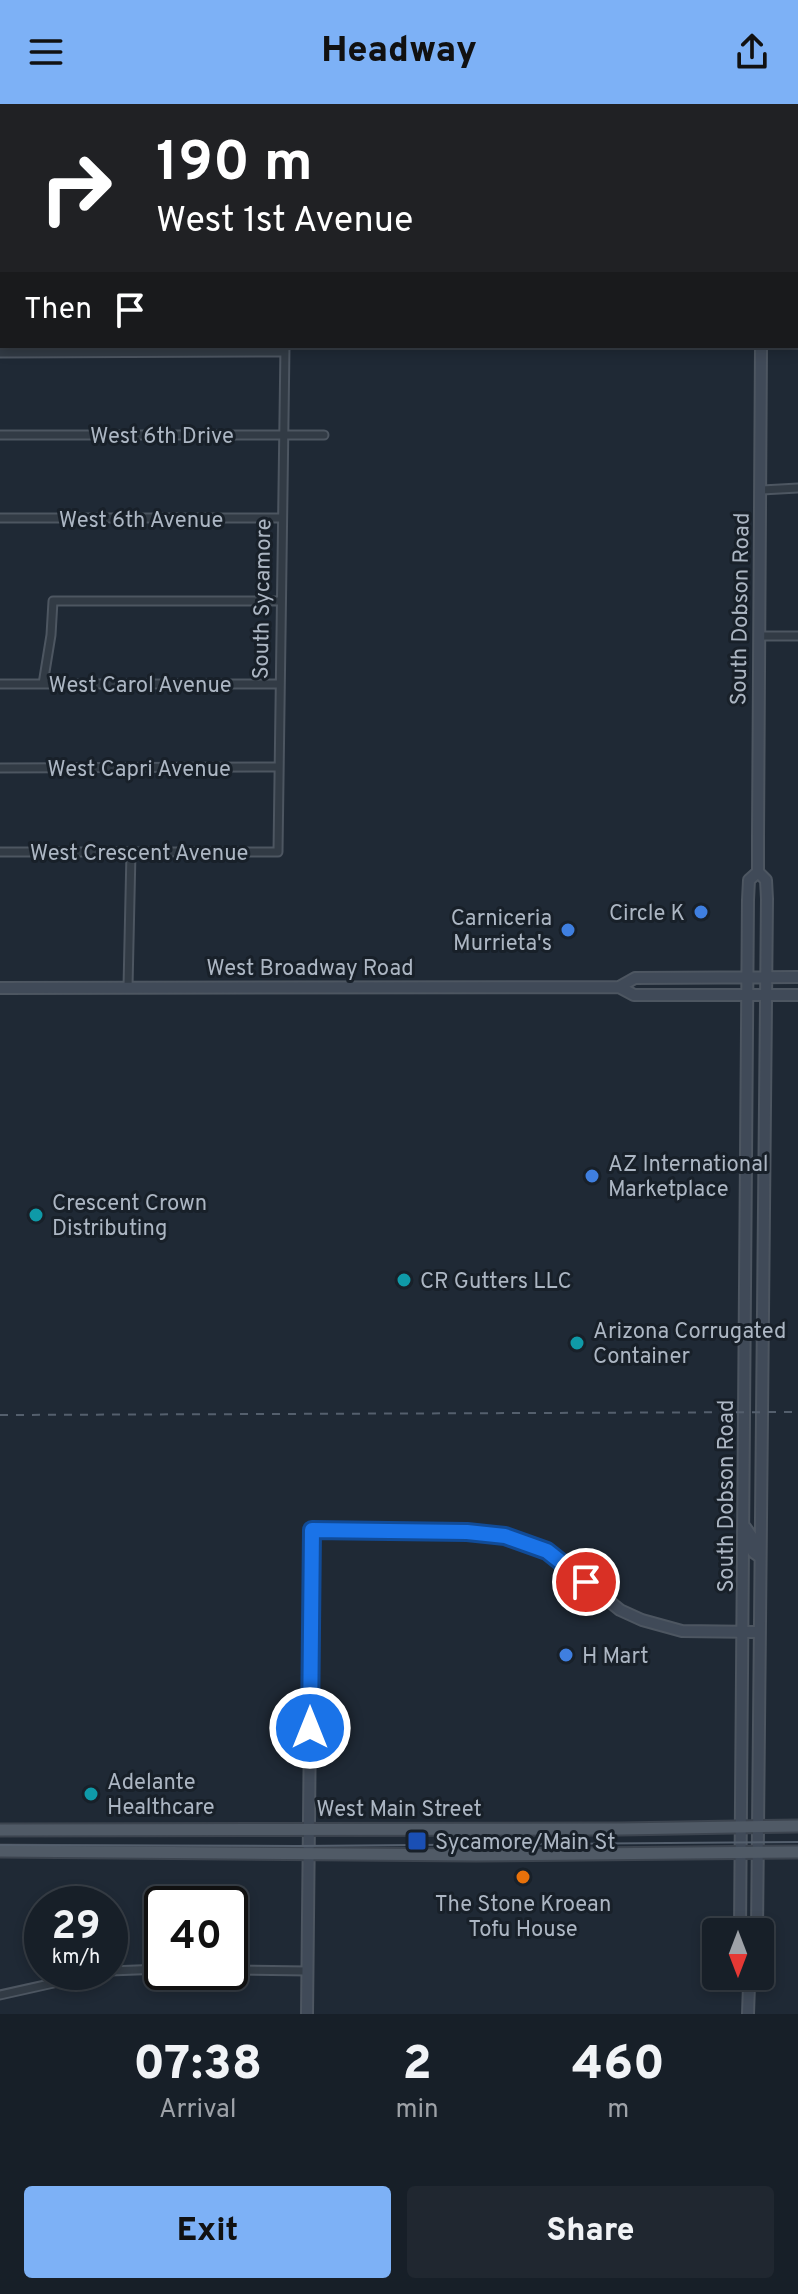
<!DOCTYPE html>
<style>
:root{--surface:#171f28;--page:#202730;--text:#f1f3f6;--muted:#9ea2a8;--line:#363d45;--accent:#7db1f6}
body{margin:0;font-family:Overpass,sans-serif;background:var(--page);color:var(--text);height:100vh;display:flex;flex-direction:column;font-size:30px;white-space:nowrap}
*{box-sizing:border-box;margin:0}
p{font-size:26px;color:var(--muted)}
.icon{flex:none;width:44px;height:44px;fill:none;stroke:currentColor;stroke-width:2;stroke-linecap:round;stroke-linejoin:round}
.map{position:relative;height:1910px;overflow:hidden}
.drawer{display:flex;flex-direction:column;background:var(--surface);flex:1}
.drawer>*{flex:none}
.top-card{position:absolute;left:0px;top:0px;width:798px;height:244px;box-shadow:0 4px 12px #0003,0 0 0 2px var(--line);background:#202124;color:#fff;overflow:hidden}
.needle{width:52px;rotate:180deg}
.fabs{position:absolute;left:702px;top:1814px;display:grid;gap:16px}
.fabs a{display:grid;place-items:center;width:72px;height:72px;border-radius:8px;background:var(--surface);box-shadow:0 4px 12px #0003,0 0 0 2px var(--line);font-size:40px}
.speed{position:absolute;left:24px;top:1782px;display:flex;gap:16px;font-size:40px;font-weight:700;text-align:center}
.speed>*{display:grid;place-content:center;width:104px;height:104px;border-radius:50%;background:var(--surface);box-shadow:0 4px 12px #0003,0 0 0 2px var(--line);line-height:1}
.speed small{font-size:20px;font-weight:400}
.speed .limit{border:4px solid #111;border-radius:12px;background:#fff;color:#111}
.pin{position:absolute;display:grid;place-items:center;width:68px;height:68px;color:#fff;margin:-34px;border:4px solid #fff;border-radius:50%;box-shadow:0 2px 8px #0007}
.me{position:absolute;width:88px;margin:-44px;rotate:0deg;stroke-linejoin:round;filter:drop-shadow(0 0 6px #0008)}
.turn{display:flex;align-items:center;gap:28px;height:168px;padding:0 24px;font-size:36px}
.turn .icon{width:104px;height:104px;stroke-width:2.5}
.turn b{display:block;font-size:56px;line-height:68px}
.then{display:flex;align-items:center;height:76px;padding:0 24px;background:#0003;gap:16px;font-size:30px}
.eta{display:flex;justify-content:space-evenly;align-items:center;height:136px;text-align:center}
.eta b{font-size:48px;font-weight:800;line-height:56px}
.button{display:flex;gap:16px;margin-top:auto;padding:16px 24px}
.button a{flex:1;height:92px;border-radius:8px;background:var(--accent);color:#111;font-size:32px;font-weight:800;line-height:92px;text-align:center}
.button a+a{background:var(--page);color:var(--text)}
header{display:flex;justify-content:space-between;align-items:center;height:104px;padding:0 24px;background:var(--accent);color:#111;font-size:36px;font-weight:800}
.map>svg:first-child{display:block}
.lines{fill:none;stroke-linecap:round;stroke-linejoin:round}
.street-casing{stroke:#4d5661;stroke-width:11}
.secondary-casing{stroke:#4d5661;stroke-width:14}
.primary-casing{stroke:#3c444f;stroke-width:15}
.street{stroke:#323b45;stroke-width:7}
.secondary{stroke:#404a58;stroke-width:10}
.primary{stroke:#505a66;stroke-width:11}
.tram{stroke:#545f6d;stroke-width:2}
.rail{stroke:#545f6d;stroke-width:2;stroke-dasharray:8 8;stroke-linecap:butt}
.route-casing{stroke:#114b97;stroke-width:20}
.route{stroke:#1a73e8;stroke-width:14}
.shop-dot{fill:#3f7fe0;stroke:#182029;stroke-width:3}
.culture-dot{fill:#0f9aa8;stroke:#182029;stroke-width:3}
.transit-dot{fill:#1a4fb4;stroke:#182029;stroke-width:3}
.food-dot{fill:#e8710a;stroke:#182029;stroke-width:3}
.labels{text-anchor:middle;stroke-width:6;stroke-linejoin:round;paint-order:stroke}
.street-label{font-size:22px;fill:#acb6c3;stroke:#182029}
.poi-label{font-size:22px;fill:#acb6c3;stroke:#182029;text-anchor:start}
</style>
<header><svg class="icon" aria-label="menu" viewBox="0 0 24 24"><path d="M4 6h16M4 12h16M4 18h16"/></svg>Headway<svg class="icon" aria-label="share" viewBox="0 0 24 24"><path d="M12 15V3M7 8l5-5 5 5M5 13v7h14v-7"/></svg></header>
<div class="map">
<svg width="798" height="1910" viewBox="0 0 798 1910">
<rect width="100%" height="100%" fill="#1f2935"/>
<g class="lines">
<!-- street casing -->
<g class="street-casing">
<path id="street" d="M287 2V0
M0 249 285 248
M0 331H324
M761 386 798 384
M0 414H282
M759 532H798
M0 580H280
M43 580 51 531 53 497H280
M0 664 279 663
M0 748H278L285 242
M128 883 131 748
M230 1866 308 1867
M110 1867 162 1865
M0 1891 103 1868"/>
</g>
<!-- secondary casing -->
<g class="secondary-casing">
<path id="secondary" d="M761 2V0
M796 27H798
M0 81H2
M619 883 635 874 798 873
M0 884 619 883 634 891H798
M745 1423 752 1433 753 1448 760 1453
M740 1828 748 796 749 776 758 768
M757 1828 767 795 766 776 758 768V732L761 242
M307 1910 312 1426 467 1428 505 1432 547 1447 620 1506 642 1516 682 1527 759 1528
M748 1910 749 1881 752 1872"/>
</g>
<!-- primary casing -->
<g class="primary-casing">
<path id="primary" d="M0 1726 621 1725 798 1722
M0 1747 476 1751 798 1748"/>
</g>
<!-- street -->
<use href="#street" class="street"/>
<!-- secondary -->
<use href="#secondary" class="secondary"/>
<!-- primary -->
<use href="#primary" class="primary"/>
<!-- tram -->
<path class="tram" d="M0 1741 297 1742 798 1738"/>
<!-- rail -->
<path class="rail" d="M0 1311 798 1308"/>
</g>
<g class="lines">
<!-- route casing -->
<g class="route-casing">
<path id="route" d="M310 1624 312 1426 467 1428 505 1432 547 1447 586 1478"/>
</g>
<!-- route -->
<use href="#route" class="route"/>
</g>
<!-- markers -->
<g class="shop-dot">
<circle cx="701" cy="808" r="8"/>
<circle cx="568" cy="826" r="8"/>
<circle cx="592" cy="1072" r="8"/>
<circle cx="566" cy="1551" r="8"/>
</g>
<g class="culture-dot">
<circle cx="36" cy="1111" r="8"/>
<circle cx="404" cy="1176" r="8"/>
<circle cx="577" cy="1239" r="8"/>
<circle cx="91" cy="1690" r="8"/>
</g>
<rect class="transit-dot" x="407" y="1727" width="20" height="20" rx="4"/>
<circle class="food-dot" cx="523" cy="1773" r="8"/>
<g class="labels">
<!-- street labels -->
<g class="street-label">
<text x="162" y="339">West 6th Drive</text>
<text x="141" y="423">West 6th Avenue</text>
<text transform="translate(261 495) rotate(-89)" y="8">South Sycamore</text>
<text transform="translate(739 505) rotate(-89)" y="8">South Dobson Road</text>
<text x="140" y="588">West Carol Avenue</text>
<text x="139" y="672">West Capri Avenue</text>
<text x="139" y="756">West Crescent Avenue</text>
<text x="310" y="871">West Broadway Road</text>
<text transform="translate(725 1392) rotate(-90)" y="8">South Dobson Road</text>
<text x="399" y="1712">West Main Street</text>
</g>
<!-- poi labels -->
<g class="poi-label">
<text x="685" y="816" text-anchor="end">Circle K</text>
<text x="552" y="821" text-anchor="end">Carniceria<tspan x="552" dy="25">Murrieta's</tspan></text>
<text x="608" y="1067">AZ International<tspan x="608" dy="25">Marketplace</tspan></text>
<text x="52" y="1106">Crescent Crown<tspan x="52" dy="25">Distributing</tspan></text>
<text x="420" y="1184">CR Gutters LLC</text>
<text x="593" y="1234">Arizona Corrugated<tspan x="593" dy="25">Container</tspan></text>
<text x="582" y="1559">H Mart</text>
<text x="107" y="1685">Adelante<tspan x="107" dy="25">Healthcare</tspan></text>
<text x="435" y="1745">Sycamore/Main St</text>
<text x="523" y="1807" text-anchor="middle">The Stone Kroean<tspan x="523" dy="25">Tofu House</tspan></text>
</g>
</g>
</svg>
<div class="fabs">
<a><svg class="needle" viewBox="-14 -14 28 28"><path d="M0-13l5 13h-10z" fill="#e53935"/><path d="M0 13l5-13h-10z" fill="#9ea2a8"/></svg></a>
</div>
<div class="speed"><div>29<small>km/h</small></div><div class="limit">40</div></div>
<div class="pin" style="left:586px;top:1478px;background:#d93025"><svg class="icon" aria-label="arrive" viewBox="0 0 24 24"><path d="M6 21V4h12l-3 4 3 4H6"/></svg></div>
<svg class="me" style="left:310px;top:1624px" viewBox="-20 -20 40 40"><circle r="17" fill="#1a73e8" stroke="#fff" stroke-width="3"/><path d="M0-11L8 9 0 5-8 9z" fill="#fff"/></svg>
<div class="top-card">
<div class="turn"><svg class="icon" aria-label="right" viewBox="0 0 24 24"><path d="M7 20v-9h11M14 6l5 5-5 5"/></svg><div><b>190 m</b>West 1st Avenue</div></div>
<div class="then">Then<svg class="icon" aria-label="arrive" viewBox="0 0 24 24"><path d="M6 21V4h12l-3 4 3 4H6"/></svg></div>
</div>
</div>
<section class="drawer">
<div class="eta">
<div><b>07:38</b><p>Arrival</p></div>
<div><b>2</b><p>min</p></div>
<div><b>460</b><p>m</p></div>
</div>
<div class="button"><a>Exit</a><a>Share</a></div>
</section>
